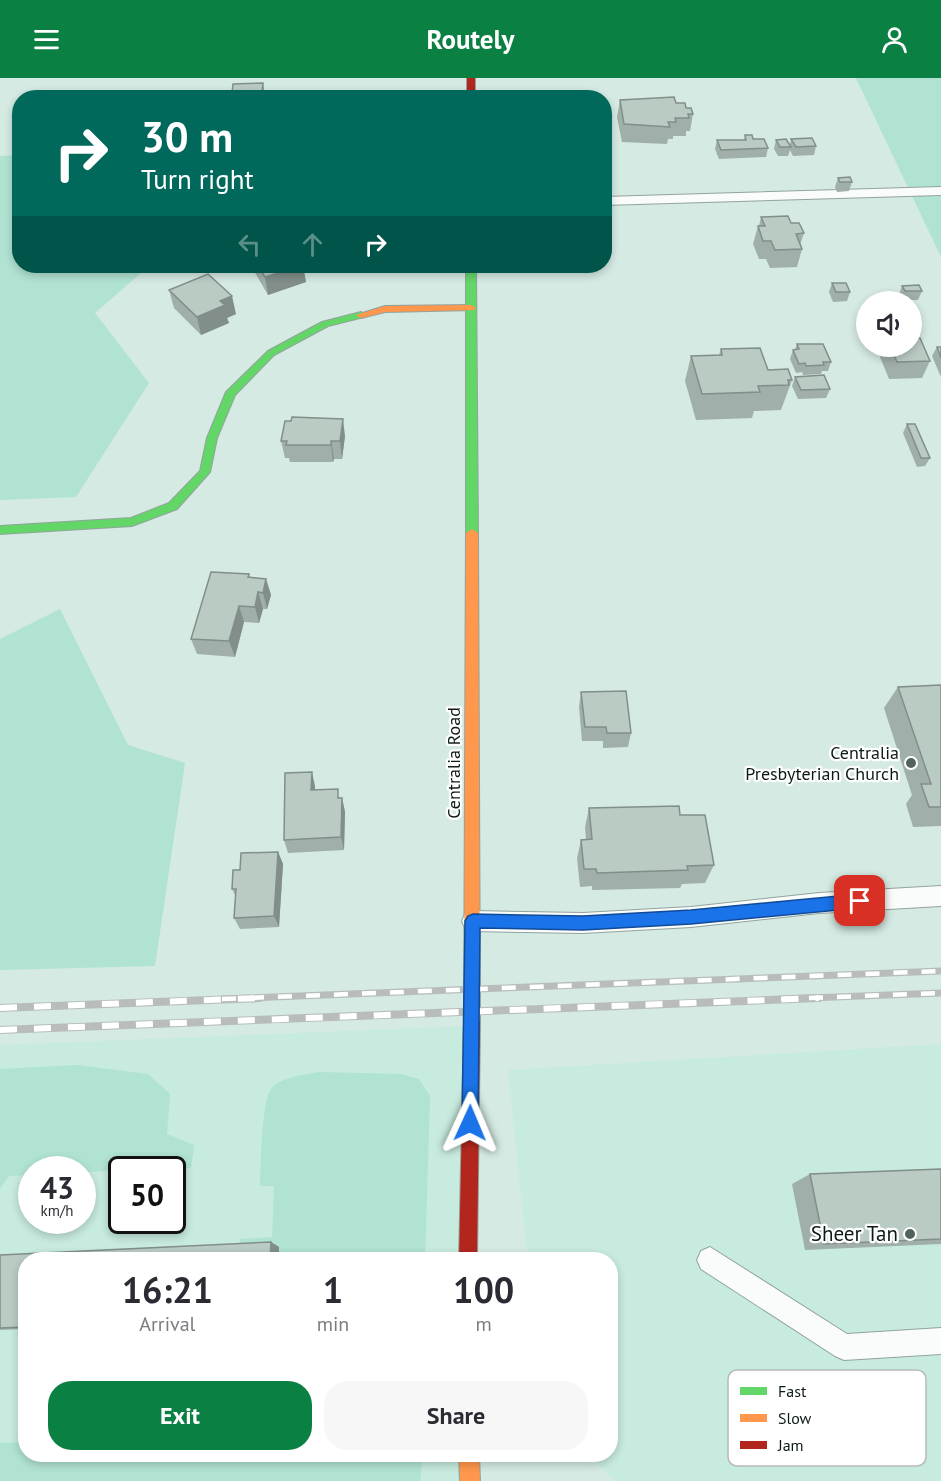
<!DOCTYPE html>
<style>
:root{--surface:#fff;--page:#f7f7f7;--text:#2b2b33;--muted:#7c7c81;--accent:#0b8043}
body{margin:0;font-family:"PT Sans",sans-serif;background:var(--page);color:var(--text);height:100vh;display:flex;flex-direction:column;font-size:22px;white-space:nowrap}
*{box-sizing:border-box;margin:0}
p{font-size:20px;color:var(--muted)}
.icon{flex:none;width:33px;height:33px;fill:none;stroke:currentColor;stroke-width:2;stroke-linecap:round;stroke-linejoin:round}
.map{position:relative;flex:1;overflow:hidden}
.details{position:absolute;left:18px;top:1174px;width:600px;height:210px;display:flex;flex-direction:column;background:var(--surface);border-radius:24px;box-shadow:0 3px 9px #0003}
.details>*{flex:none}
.banner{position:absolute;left:12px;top:12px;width:600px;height:183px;border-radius:24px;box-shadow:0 3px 9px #0003;background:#00695c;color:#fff;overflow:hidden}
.buttons{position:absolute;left:856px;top:213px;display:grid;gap:12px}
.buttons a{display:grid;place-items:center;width:66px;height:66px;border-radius:50%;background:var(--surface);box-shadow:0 3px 9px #0003;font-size:30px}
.speed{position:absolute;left:18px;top:1078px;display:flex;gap:12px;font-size:30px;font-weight:700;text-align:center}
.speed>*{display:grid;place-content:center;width:78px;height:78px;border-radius:50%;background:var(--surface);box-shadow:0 3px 9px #0003;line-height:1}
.speed small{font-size:15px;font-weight:400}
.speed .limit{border:3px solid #111;border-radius:9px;background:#fff;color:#111}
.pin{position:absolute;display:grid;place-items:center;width:51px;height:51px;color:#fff;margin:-26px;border-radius:12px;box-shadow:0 3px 9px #0006}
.me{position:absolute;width:66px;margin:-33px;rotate:1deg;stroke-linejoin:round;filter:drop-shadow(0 0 4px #0008)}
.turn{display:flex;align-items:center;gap:21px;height:126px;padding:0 30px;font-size:27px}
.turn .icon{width:78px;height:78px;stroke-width:2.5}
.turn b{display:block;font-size:42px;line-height:51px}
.lanes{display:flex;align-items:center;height:57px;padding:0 30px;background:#0003;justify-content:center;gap:30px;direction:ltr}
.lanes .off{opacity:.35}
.eta{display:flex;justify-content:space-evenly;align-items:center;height:102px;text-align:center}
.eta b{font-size:36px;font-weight:700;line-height:42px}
.cta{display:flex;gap:12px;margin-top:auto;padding:12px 30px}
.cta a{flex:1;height:69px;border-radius:24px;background:var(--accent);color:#fff;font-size:24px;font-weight:700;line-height:69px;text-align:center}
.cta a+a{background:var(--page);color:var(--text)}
header{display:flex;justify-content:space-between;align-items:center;height:78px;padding:0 30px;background:var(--accent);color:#fff;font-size:27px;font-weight:700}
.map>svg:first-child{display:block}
.built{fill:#c7ebde;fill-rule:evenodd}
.green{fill:#b1e3d2}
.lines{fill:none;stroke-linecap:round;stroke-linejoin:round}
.lane-casing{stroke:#93a39d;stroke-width:2}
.fast-casing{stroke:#93a39d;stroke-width:2}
.slow-casing{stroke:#93a39d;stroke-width:2}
.jam-casing{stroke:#93a39d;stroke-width:2}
.lane{fill:#f9fcfb;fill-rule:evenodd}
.fast{fill:#63d668;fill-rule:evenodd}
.slow{fill:#ff974d;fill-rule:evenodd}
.jam{fill:#b3261e;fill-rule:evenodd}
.rail-far1-casing{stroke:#b8bdbb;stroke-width:7}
.rail-casing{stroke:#b8bdbb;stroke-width:8}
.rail-far1{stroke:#fff;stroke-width:4.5;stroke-dasharray:14;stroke-linecap:butt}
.rail{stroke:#fff;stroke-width:6;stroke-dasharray:17;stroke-linecap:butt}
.wall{fill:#a0afa9}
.shaded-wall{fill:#828e89}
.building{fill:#bacbc4;stroke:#828e89;stroke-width:1.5}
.route{fill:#1a73e8;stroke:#114b97;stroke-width:1.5}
.poi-dot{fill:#52635d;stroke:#fff;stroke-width:2}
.labels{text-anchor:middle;stroke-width:4.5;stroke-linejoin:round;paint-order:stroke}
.poi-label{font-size:18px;fill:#0c1a16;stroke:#fff;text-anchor:end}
.street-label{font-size:18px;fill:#0c1a16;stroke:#fff}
.near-poi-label{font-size:21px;fill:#0c1a16;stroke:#fff;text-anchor:end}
.key{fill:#fff;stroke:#b6bab9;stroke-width:1.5}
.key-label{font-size:16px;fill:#0c1a16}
</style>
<header><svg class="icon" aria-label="menu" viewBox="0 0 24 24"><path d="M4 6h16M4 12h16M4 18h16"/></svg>Routely<svg class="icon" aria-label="person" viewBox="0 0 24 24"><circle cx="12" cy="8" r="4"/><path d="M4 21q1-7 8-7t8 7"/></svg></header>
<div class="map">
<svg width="941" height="1403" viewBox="0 0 941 1403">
<rect width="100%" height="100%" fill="#d4eae2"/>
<!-- built -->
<path class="built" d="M470 948 467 1182H26V1377H468L469 1403H0V967ZM32 1092H82V1143H32ZM122 1092H172V1143H122Z
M941 966V1403H616L588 1377H610V1182H528L508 992Z"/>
<!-- green -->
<path class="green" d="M856 0H941V179Z
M19 77 20 188H149L95 235 149 305 76 419 0 422V78Z
M60 531 128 667 185 685 155 888 0 892V561Z
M77 987 148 996 170 1016 167 1056 194 1067 191 1090 83 1094 82 1092H32L31 1097 9 1098 0 1111V991Z
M319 994 401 996 419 1001 430 1018 425 1182H241L239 1177 240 1161 272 1159 274 1108H260C261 1087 261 1026 271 1011 280 999 305 997 319 994Z
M25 1364 26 1377H423L420 1403H0V1365Z"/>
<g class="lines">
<!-- lane casing -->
<g class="lane-casing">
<path id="lane" d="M941 109V117L604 127V119Z
M941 808V828L819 835 691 849 583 855 473 853 465 850 462 843 465 836 473 833 583 835 691 829 819 815Z
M710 1169 847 1256 941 1250V1276L844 1282 835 1278 701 1191 697 1182 701 1173Z"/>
</g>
<!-- fast casing -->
<g class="fast-casing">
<path id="fast" d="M466 188H476L478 455 472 459 466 455Z
M361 234 366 237 364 239 328 248 274 277 235 317 217 360 210 394 177 431 132 448 0 456V448L131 440 169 425 200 393 207 360 226 314 268 273 322 244Z"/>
</g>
<!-- slow casing -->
<g class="slow-casing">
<path id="slow" d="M471 227 476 230 474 232 385 234 361 240 356 237 385 228Z
M472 451 478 455 480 944 477 949 472 952 467 949 464 944 466 455Z
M459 1377H479L480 1403H460Z"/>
</g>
<!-- jam casing -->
<g class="jam-casing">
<path id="jam" d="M467 0H475V20H467Z
M472 936 477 939 480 944 477 1182H459L464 944 467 939Z"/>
</g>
<!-- lane -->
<use href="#lane" class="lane"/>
<!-- fast -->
<use href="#fast" class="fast"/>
<!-- slow -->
<use href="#slow" class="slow"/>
<!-- jam -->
<use href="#jam" class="jam"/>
<!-- rail-far1 casing -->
<g class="rail-far1-casing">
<path id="rail-far1" d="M222 921 941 893
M781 921 941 915"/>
</g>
<!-- rail casing -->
<g class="rail-casing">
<path id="rail" d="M0 930 260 920
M0 952 819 920"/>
</g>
<!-- rail-far1 -->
<use href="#rail-far1" class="rail-far1"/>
<!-- rail -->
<use href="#rail" class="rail"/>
</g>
<!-- wall -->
<path class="wall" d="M263 5 264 14V20H233L232 15Z
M620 22 686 30 693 36 690 53H686V58H673V61H668L667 66 622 64 617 39Z
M745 57 753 61 768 70 766 79 719 81 715 71 717 62H744Z
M791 61 816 68 814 77 793 78 790 72 788 78H778L774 71 776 62 790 67Z
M838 100 852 104 849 113 837 114 835 109Z
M761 139 804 155 800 167 802 171 797 189 770 190 766 181H759L753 166 758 148H759Z
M251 188H303L306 204 268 217Z
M317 188H346L322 194Z
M832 205 850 214 847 223 833 224 829 214Z
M902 208 922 213 918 222H901L899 217Z
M169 212 236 236 227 240 229 245 201 257 174 230Z
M797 266 831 284 828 293H822L821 296 803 297 802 294 796 295 790 281 793 272 795 271Z
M884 268H912L930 283 922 300 889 301 880 279Z
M937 269H941V299L932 278Z
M721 271 792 302 781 332 754 333 752 340 696 342 685 303 691 278 719 277Z
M795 299 830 311 826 320 798 321 792 308Z
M907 346 930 380 925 388 917 389 903 355Z
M345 358 342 381H334L333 384H290L289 380H285L281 363Z
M249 496 250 500 266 501 271 517 267 531H263L259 545 244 544 235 579 197 576 191 561Z
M941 607V748L913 749 906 726 912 717 884 630 898 609Z
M581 614 631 655 628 669 603 670V663H582L579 629Z
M315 708V712L342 720 345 734 344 772 288 775 284 762Z
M589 730 680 737 714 787 705 805 682 806 680 810 592 812V808L580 809 577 780 581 762 586 761 585 749Z
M278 774 283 786 279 849 240 851 234 840 236 819 232 811 240 792Z
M941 1091V1166L805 1172 792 1106 810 1096Z
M271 1164 279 1169V1182H26V1251L0 1252V1177Z"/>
<!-- shaded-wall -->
<path class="shaded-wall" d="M263 5 264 14V20H262V14Z
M301 188H303L306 204 268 217 265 199Z
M321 188H346L322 194Z
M232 218 236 236 227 240 229 245 201 257 197 239 220 223Z
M343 341 345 358 342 381 340 363Z
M331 363 334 381 333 384 331 367Z
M266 501 271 517 267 531 263 515Z
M258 514 263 531 259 545 255 529Z
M239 528 244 544 235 579 229 563Z
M312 694 315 708V726L311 712Z
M342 720 345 734 344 772 341 759Z
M278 774 283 786 279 849 274 838Z
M271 1164 279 1169V1182H270Z"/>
<!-- building -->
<path class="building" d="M263 5 262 14 232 15 233 6Z
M674 19 676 25H685L686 30H691L693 36H688L689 40H675L676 44H668L670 49 624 46 620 22Z
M745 57H752L753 61H764L768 70 721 72 717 62H746Z
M812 60 816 68 796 69 791 61Z
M786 61 791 69H780L776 62Z
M850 99 852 104H840L838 100Z
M788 138 791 145H799L804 155 796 156 802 171 775 172 771 163H763L758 148H765L761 139Z
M258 188H301L265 199Z
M208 196 232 218 220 223 225 227 197 239 169 212Z
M832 205H846L850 214H836Z
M919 207 922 213H905L902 208Z
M912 260H920L930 283 897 284 890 268H912Z
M797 266H823L831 284H823L824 287 806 288 805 285 799 286 793 272 799 271Z
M937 269H941V280Z
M760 270 768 292 788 291 792 302H788L789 307 758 308 760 314 702 316 691 278 722 277 721 271Z
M824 297 830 311 801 312 795 299Z
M292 339 343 341 340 363H331V367H286L287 363H281L285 343H291Z
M907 346H915L930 380H921Z
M211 494 249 496 248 499 266 501 263 515 258 514 255 529 239 528 229 563 191 561Z
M941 607V729H929L921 706H931L898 609Z
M626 613 631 655H607L606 649H585L581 614Z
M312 694 311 712 338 711V720H342L341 759 284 762 285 695Z
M679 728 680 737H705L714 787 687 788 688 792 597 795 596 791H584L581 762 592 761 589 730Z
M278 774 274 838 234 840 236 811H232L233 792H240L241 775Z
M941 1091V1161L824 1166 810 1096Z
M271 1164 270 1182H26V1249L0 1250V1177Z"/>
<!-- route -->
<path class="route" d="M860 816 865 818 867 823 865 828 860 830 691 846 583 852 480 850 478 1045 476 1051 470 1053 464 1051 462 1045 465 843 468 838 473 836 583 838 691 832Z"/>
<!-- markers -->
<g class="poi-dot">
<circle cx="911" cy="685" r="6"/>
<circle cx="910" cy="1156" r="6"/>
</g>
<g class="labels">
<!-- poi labels -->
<g class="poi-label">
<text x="899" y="681">Centralia<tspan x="899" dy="21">Presbyterian Church</tspan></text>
</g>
<!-- street labels -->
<g class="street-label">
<text transform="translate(454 685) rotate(-90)" y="6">Centralia Road</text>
</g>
<!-- near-poi labels -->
<g class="near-poi-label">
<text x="898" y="1163">Sheer Tan</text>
</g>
</g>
<!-- legend -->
<rect x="728" y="1292" width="198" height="96" rx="9" class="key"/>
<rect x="740" y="1309" width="27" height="8" fill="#63d668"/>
<rect x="740" y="1336" width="27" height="8" fill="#ff974d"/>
<rect x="740" y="1363" width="27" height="8" fill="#b3261e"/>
<g class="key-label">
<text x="778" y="1319">Fast</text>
<text x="778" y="1346">Slow</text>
<text x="778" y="1373">Jam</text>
</g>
</svg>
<div class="buttons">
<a><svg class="icon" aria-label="sound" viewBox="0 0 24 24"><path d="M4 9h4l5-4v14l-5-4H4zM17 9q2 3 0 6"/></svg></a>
</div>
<div class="speed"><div>43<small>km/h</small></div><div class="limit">50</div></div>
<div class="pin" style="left:860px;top:823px;background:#d93025"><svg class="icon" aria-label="arrive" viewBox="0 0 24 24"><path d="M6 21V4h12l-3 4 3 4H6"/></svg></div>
<svg class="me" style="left:470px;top:1045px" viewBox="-20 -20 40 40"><path d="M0-17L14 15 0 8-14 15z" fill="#1a73e8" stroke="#fff" stroke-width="4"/></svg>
<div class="banner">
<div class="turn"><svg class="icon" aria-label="right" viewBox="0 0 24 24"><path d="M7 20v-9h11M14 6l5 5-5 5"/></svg><div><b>30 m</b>Turn right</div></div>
<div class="lanes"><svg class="icon off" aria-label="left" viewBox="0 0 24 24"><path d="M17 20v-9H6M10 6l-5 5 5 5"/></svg><svg class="icon off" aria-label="ahead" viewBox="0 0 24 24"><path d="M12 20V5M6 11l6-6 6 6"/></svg><svg class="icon" aria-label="right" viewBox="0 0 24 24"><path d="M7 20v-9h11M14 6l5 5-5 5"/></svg></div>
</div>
<section class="details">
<div class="eta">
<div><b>16:21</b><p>Arrival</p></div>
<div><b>1</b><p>min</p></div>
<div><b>100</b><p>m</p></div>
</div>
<div class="cta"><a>Exit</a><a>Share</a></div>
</section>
</div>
